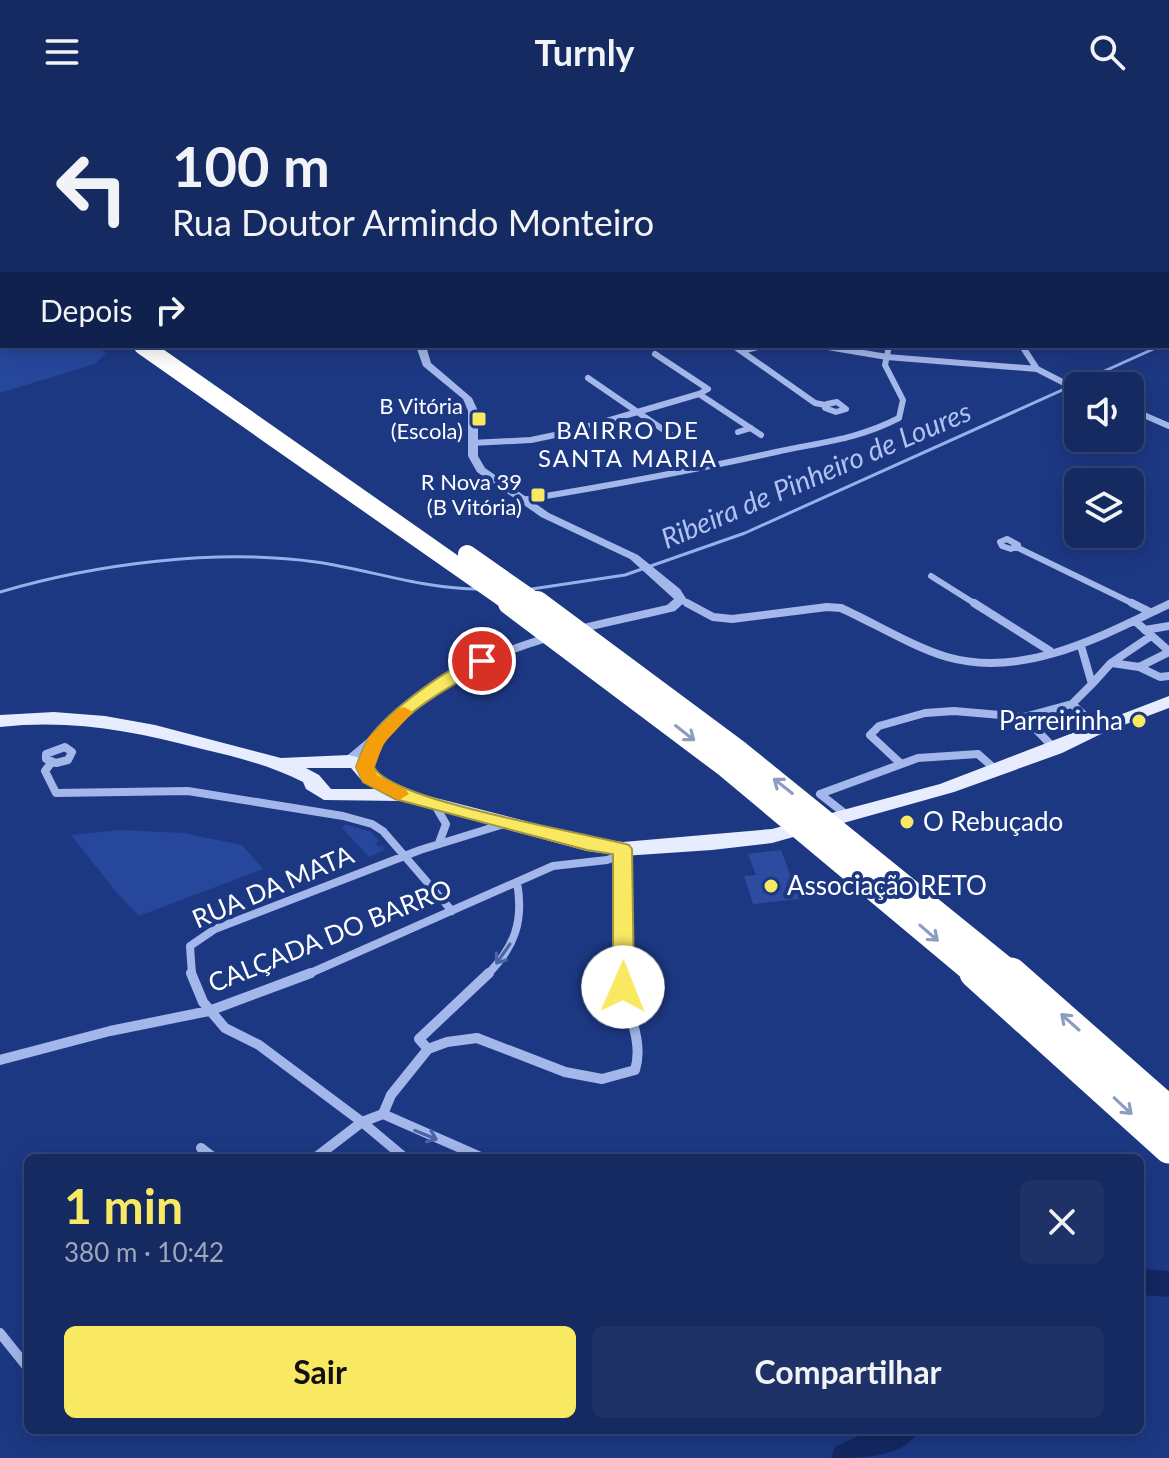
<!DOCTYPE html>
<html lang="pt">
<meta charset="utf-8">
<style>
:root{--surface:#162a62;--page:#1f3268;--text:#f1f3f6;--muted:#9ea7be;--line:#354677;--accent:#f9e862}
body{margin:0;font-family:Lato,sans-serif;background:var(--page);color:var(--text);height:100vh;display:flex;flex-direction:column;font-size:30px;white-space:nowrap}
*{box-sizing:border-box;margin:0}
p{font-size:26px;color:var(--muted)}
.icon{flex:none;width:44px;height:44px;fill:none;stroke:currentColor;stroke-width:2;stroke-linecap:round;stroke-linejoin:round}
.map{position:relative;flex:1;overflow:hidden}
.sheet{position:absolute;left:24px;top:1050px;width:1120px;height:280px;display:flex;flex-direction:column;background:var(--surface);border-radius:12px;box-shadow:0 4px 20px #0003,0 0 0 2px var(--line)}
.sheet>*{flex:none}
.hud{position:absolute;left:0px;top:0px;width:1170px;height:244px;box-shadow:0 4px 20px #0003,0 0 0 2px var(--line);background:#162a62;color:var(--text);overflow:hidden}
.controls{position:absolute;left:1064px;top:268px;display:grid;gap:16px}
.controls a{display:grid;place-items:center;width:80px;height:80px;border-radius:12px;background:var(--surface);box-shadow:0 4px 20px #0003,0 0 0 2px var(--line);font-size:40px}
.pin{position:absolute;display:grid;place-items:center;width:68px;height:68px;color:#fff;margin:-34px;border:4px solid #fff;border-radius:50%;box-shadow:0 2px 8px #0007}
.me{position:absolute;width:88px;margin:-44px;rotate:1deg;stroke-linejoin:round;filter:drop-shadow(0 0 6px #0008)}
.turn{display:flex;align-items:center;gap:28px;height:168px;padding:0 40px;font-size:36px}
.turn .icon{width:104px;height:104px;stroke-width:2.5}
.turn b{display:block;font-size:56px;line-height:68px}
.then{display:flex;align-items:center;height:76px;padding:0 40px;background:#0003;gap:16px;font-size:30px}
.round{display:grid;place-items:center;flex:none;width:84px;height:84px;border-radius:12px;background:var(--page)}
.head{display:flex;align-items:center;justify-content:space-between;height:136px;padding:0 40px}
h1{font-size:48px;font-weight:700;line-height:60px;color:var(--accent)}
.cta{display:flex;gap:16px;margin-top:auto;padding:16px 40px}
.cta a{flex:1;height:92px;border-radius:12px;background:var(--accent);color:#111;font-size:32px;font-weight:700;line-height:92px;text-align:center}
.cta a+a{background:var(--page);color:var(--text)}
header{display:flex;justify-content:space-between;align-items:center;height:104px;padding:0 40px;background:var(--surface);font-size:36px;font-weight:700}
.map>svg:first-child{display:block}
.green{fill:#27479c}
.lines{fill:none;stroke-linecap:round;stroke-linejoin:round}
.stream{stroke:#97afec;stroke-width:3}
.river{fill:#142762;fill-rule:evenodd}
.building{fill:#2d4ca1}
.minor-far3{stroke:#a4b7ea;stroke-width:5}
.minor-far2{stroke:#a4b7ea;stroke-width:6}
.minor-far1{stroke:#a4b7ea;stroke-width:8}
.minor{stroke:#a4b7ea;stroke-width:10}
.tertiary{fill:#a4b7ea;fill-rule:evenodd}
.primary{fill:#e7ecfe;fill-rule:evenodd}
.motorway{fill:#fff;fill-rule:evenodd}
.motorway-bridge-far2{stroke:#fff;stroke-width:18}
.motorway-bridge-far1{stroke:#fff;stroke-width:24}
.motorway-bridge{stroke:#fff;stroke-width:31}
.oneway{stroke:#8e9cc1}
.oneway2{stroke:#4c64a7}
.route{fill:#f9e862;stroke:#a29740;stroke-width:2}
.slow{fill:#f59e0b}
.poi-dot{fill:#f9e862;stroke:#1d3883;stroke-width:3}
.labels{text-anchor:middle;stroke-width:8;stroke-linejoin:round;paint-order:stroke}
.far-poi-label{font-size:22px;fill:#fff;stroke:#1d3883;text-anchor:end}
.far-neighbourhood-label{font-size:24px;letter-spacing:2px;fill:#fff;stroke:#1d3883}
.poi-label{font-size:26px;fill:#fff;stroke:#1d3883;text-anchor:start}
.street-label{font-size:26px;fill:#fff;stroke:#1d3883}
.water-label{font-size:28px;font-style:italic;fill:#afc2f1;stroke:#1d3883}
</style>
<header><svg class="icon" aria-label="menu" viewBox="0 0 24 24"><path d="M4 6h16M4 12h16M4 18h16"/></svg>Turnly<svg class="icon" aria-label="search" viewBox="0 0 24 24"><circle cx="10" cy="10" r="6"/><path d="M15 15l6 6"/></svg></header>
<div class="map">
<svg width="1169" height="1354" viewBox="0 0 1169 1354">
<rect width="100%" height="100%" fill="#1d3883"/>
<!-- green -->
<path class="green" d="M533 0H1169V135L1168 2H527Z
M0 183 2 242H98L106 250 94 260 0 289Z
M345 720 371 728 379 737 375 739 379 743 383 741 384 746 369 753 342 724Z
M120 726 183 729 242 741 263 765 139 812 117 789 71 731Z"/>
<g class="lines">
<!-- stream -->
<path class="stream" d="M532 485 625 471 745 429 1160 242
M0 488C95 460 217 444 316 458 371 466 423 485 479 485"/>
<!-- river -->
<path class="river" d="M1140 1165 1169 1167V1193L1140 1191Z
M871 1326H919C905 1354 860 1354 831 1354L835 1343Z"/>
</g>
<!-- building -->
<path class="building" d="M781 746 799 795 753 800 744 772 756 771 748 750Z"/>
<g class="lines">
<!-- minor-far3 -->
<path class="minor-far3" d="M261 2 273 0"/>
<!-- minor-far2 -->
<path class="minor-far2" d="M734 242 815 299 825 301
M822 242 887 253 1037 265
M1022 242 1037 265 1078 286
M741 247 762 242
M655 250 708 285 699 290 761 331
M588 274 674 333
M837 298 846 305 836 308 825 304 827 300Z
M1130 305 1169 322
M738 328 751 324
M471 339 531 336 569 328 699 290
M522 396C607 382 691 367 776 348 821 338 856 336 899 314L903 296 885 261 889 242
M1007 435 1018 441 1011 445 1002 442 1000 438Z
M1016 443 1136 501
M931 472 977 501
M681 496 691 501"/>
<!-- minor-far1 -->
<path class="minor-far1" d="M687 499 713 513 732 515 827 503 841 504C874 519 913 543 947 553 1024 575 1102 532 1169 500
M974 499 1050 547
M1132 499 1150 508
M1135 517 1169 547
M1145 526 1169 522
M1112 559 1139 563 1169 548
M1139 563 1160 573 1169 572
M1092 580 1111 559 1151 532
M1072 600 1092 580 1081 542
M1072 600 1098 624
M1024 613 1054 644
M65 643 72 648 68 656 56 659 46 655V650Z
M51 659 45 667 56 689 188 687 343 712 372 720 383 727 452 807
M900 659 870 631 879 622 925 609 954 607 1024 613 1072 600
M436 703 446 720 439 739
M848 712 820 690 918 654 978 650 996 666
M623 745V871
M192 871 190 842 215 825 420 746 504 720
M306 871 553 762 607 756 616 753 622 746
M487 871C515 843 524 817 517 778"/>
<!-- minor -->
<path class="minor" d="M191 869 203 898 225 924 259 941 362 1018 383 1010
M428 945 447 938 477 934 565 968 602 975 635 966C645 934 623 903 623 869
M0 956 110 927 209 907 311 869
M201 1044 214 1054
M315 1054 362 1018 405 1054
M483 1054 383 1010 391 991 428 945 419 935 489 869
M0 1229 28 1264"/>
<!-- tertiary -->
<path class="tertiary" d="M416 242H426L431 259 472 294 478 307V352L485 364 549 409 638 451 680 485 687 496 675 507C595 526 514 538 444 584 422 599 403 618 383 636 373 645 362 657 349 661L344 660 342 657 344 654C375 630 402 601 434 579 504 534 587 519 667 501L674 495 630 455 541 413 477 368 468 352V307L463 295 423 262Z"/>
<!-- primary -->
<path class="primary" d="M1169 592V604L1105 628 1062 649 954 688 772 739 712 746 623 752 587 747 401 697 324 696 306 685 303 678C271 662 237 653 202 645 134 627 71 615 0 623V611L54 608 105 612 155 621 281 654 349 651 365 655 379 671 405 686 587 733 623 738 772 725 940 680ZM306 664H351L363 678 375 685H331L319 671Z"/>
<!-- motorway -->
<path class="motorway" d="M0 11 2 12V20L0 19Z
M0 29H2V37H0Z
M0 117H2V126H0Z
M0 138H2V147H0Z"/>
<!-- motorway-bridge-far2 -->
<path class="motorway-bridge-far2" d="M143 242 513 501
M467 450 540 501"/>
<!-- motorway-bridge-far1 -->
<path class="motorway-bridge-far1" d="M510 499 727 662 977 871
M537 499 739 649 1013 871"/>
<!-- motorway-bridge -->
<path class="motorway-bridge" d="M975 869 1169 1044
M1011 869 1169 1008"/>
</g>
<!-- one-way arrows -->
<defs><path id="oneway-shaft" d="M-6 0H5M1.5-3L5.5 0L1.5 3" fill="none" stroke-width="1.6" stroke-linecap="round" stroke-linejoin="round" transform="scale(2)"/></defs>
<g class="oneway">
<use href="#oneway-shaft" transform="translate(685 629) rotate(38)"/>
<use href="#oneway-shaft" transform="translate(783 682) rotate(-142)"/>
<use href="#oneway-shaft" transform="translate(929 829) rotate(41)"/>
<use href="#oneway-shaft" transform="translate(1070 918) rotate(-138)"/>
<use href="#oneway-shaft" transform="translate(1123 1002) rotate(43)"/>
</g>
<g class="oneway2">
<use href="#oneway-shaft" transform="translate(503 850) rotate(125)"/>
<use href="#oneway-shaft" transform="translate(426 1031) rotate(22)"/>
</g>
<!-- route -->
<path class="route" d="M482 552 488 554 491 557 488 561C456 579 403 607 383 640 379 646 377 655 374 663 389 697 587 729 629 741L632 745 634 883 631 888H616L613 883V750L587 746 395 695 363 678 356 663C360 653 363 642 369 634 390 606 449 561 482 552Z"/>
<!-- slow -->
<path class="slow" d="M404 603 413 608 384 639 374 663 377 671 406 686 409 690 399 696 363 678 356 663 369 633 398 605Z"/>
<!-- markers -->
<g class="poi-dot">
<rect x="471" y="307" width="16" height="16" rx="4"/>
<rect x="530" y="383" width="16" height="16" rx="4"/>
<circle cx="1139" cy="617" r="8"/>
<circle cx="907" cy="718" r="8"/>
<circle cx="771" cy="782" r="8"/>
</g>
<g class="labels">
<!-- far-poi labels -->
<g class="far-poi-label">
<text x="463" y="310">B Vitória<tspan x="463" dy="25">(Escola)</tspan></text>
<text x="522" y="386">R Nova 39<tspan x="522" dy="25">(B Vitória)</tspan></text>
</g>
<!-- far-neighbourhood labels -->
<g class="far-neighbourhood-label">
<text x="628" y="335">BAIRRO DE<tspan x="628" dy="28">SANTA MARIA</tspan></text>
</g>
<!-- poi labels -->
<g class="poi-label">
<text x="1123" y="626" text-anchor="end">Parreirinha</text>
<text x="923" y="727">O Rebuçado</text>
<text x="787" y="791">Associação RETO</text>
</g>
<!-- street labels -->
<g class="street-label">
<text transform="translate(273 783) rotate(-23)" y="9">RUA DA MATA</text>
<text transform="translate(330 832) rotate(-22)" y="9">CALÇADA DO BARRO</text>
</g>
<!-- water labels -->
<g class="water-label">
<text transform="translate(816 371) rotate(-23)" y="10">Ribeira de Pinheiro de Loures</text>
</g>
</g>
</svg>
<div class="controls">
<a><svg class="icon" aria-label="sound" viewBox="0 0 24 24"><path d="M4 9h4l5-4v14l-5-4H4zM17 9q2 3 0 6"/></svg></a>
<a><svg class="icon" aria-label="layers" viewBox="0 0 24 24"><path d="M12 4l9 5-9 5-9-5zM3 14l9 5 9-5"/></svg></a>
</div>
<div class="pin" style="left:482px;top:557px;background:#d93025"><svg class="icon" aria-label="arrive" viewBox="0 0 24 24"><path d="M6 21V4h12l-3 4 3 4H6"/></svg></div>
<svg class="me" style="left:623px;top:883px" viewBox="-20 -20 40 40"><circle r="19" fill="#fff"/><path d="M0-13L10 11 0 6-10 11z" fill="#f9e862"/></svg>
<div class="hud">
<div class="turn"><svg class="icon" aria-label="left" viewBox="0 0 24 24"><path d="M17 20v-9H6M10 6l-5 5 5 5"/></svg><div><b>100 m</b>Rua Doutor Armindo Monteiro</div></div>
<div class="then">Depois<svg class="icon" aria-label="right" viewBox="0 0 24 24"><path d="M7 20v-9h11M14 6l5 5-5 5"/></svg></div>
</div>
<section class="sheet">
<div class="head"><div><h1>1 min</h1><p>380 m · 10:42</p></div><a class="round"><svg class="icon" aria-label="close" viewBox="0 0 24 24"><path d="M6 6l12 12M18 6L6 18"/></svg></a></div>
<div class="cta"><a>Sair</a><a>Compartilhar</a></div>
</section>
</div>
